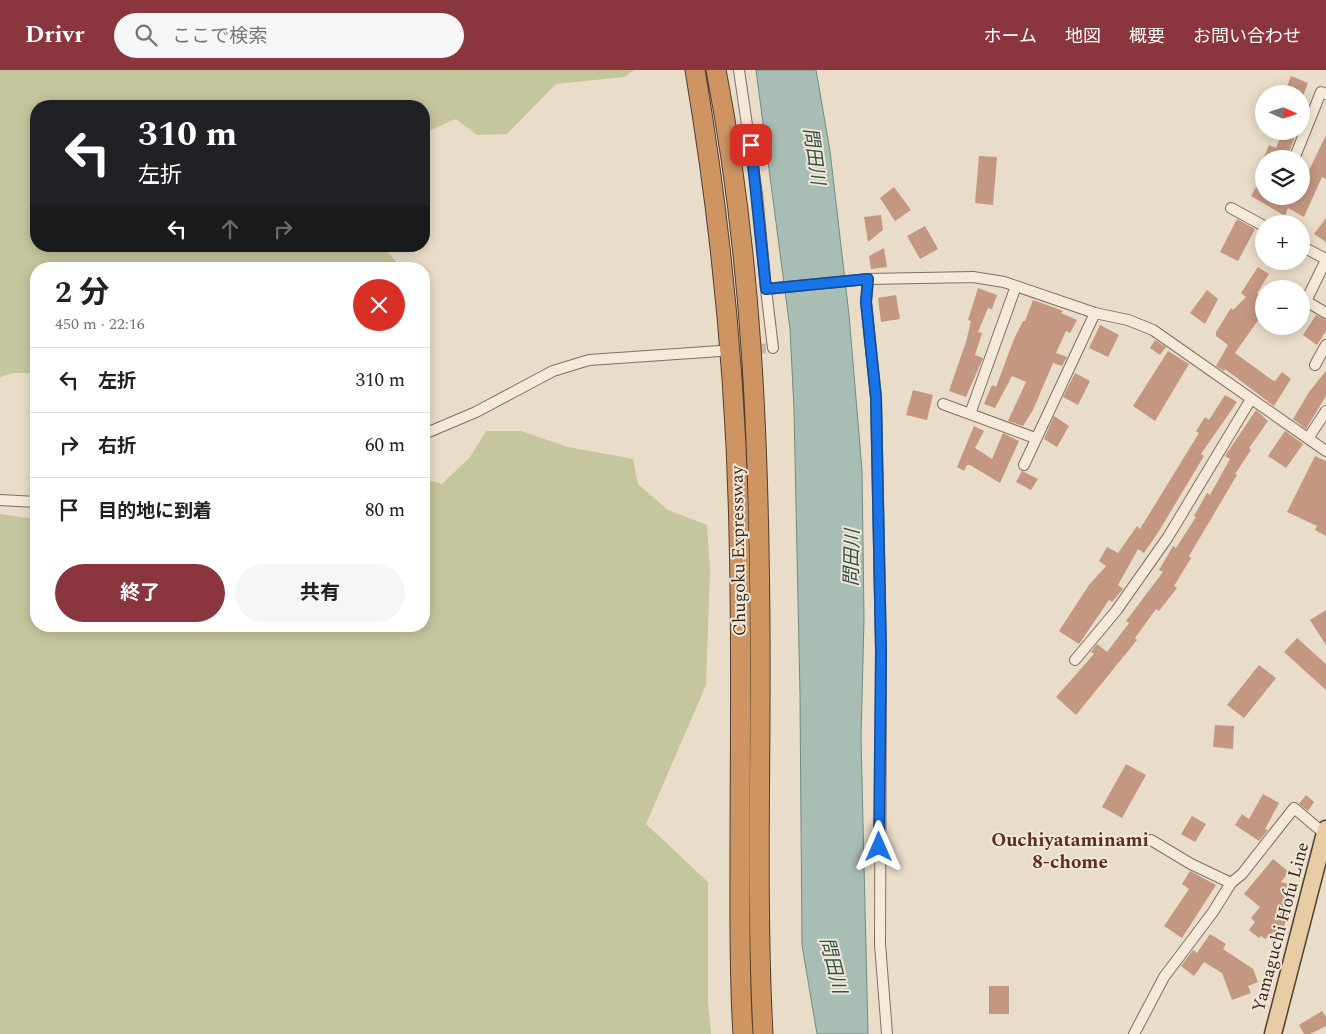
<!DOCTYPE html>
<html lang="ja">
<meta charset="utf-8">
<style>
:root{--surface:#fff;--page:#f6f6f6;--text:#202124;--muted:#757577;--line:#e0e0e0;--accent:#8b363f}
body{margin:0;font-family:Spectral,"Noto Sans JP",serif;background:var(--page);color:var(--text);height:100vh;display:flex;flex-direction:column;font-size:19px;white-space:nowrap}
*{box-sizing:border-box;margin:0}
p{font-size:16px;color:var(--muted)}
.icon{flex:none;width:28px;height:28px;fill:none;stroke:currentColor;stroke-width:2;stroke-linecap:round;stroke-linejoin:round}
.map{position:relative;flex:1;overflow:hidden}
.sheet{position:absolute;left:30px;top:192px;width:400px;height:370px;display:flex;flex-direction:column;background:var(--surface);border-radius:20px;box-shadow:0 2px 12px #0003}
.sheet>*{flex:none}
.hud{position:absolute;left:30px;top:30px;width:400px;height:152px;border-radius:20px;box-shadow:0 2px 12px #0003;background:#202124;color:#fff;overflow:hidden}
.needle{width:32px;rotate:93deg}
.fabs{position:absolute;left:1255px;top:15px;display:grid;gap:10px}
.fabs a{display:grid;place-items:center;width:55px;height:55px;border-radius:50%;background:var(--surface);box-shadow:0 2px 12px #0003;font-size:25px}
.pin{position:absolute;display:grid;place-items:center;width:42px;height:42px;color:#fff;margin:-21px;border-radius:10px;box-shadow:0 2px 8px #0006}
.me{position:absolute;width:55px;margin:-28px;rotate:0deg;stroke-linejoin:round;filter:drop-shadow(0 0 4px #0008)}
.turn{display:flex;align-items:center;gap:18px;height:105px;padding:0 25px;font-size:22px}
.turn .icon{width:65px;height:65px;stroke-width:2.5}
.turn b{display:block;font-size:35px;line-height:42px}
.lanes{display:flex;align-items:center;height:48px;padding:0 25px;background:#0003;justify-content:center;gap:25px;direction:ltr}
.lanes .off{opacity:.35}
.round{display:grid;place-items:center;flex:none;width:52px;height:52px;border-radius:26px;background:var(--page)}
.summary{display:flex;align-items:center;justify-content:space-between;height:85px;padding:0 25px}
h1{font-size:30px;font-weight:700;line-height:38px}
.button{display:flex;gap:10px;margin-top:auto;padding:10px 25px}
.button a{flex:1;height:58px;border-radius:30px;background:var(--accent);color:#fff;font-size:20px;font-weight:700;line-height:58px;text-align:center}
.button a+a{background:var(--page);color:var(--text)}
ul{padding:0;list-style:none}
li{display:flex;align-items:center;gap:15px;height:65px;padding:0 25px;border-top:1px solid var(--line)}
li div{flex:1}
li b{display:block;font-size:19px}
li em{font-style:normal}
header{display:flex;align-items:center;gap:30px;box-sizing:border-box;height:70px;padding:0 25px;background:var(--accent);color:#fff}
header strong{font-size:24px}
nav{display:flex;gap:28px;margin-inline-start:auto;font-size:18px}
.search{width:350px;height:45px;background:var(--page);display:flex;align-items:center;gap:12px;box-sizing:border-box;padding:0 18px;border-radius:28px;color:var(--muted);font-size:19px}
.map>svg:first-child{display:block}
.green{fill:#c5c69d}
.water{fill:#a8beb5;stroke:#708b82}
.building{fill:#c39782}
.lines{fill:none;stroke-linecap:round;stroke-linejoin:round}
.minor-tunnel{stroke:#c5b8a7;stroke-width:10;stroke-dasharray:10 5;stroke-linecap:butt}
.minor-casing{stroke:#836f5f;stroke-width:12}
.primary-casing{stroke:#523e32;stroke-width:19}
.motorway-casing{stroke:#523e32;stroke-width:21}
.minor{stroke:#f5eada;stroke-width:10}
.primary{stroke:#e8cca4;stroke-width:16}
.motorway{stroke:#ce9563;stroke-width:19}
.route-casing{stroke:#114b97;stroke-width:12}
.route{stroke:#1a73e8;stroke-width:9}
.labels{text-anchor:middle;stroke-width:4;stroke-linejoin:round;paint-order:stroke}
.street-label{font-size:18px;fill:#352921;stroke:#f2e7d7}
.water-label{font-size:19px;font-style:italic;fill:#32534e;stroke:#f2e7d7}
.neighbourhood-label{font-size:19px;font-weight:bold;fill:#5d2c25;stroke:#f2e7d7}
</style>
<header>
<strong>Drivr</strong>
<div class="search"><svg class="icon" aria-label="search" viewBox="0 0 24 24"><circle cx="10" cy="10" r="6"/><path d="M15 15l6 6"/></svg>ここで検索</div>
<nav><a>ホーム</a><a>地図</a><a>概要</a><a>お問い合わせ</a></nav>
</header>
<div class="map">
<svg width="1326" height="964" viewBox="0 0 1326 964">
<rect width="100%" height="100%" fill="#e9dcc8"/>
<!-- green -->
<path class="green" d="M0 0H634L624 7 556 14 507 64 477 65 456 49 424 63V36H36V176H383L402 199H36V303H13L0 307Z
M486 361H521L568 377 633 389 638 414 668 440 707 455 710 499 706 615 646 754 708 812V932L711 964H0V444L36 449V556H424V409L442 414 470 387Z"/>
<!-- water -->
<path class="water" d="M756 0H816L830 81 849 245 862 400 864 548 861 668 868 964H817L802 875 800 625 794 339 790 259Z"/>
<!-- building -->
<path class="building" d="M1291 6 1308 13 1303 26 1286 19Z
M1283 61 1296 64 1286 89H1263L1269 75 1276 78Z
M1326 65V109L1322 107 1304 147 1288 138 1285 146 1251 126 1264 104V126H1301V117Z
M979 86 997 87 993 135 975 133Z
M894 117 911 140 895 151 880 128Z
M881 145 883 160 868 172 864 147Z
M1326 148V172L1314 164Z
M1237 149 1255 159 1238 191 1220 182Z
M925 156 938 179 920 189 907 166Z
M884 178 887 197 871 199 869 186Z
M1258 197 1269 204 1257 223 1264 229V252L1259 249 1235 283 1272 310 1275 311 1282 302 1291 309 1274 336 1225 299 1224 301 1216 296 1228 275 1216 266V262L1231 238 1233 240 1246 227 1241 223Z
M978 218 997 225 992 239 988 238 978 262 982 263 975 285 983 288 966 327 949 321 966 272 971 251 968 250Z
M1207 220 1218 229 1205 254 1190 243Z
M896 225 900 249 881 252 878 228Z
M1033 230 1058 239 1063 241 1061 243 1077 250 1070 263 1066 261 1056 283 1067 287 1062 296 1053 293 1033 340 1023 356 1008 351 1026 312 1012 306 995 338 984 334 992 315 996 317 1014 269 1023 251H1025Z
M1316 245 1326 250V261L1317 275 1303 265Z
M1100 255 1119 265 1108 287 1089 278Z
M1155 270 1166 277 1160 285 1150 278Z
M1168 281 1189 294 1155 351 1133 336Z
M1326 301V326L1306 359 1293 349 1309 322Z
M1075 303 1090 311 1078 335 1063 327Z
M913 320 933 325 927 350 906 345Z
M1225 325 1237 332 1201 384 1204 386 1159 461 1144 483 1138 479 1118 515 1123 519 1112 532 1109 530 1079 574 1059 561 1089 515 1106 496 1099 491 1107 477 1118 483 1137 456 1140 459 1199 363 1196 361 1205 347 1209 350Z
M1256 340 1268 351 1249 378 1251 380 1235 404 1237 405 1189 486 1191 488 1174 516 1177 518 1159 541 1156 539 1135 568 1137 570 1076 645 1056 627 1094 584 1091 582 1097 574 1107 582 1129 553 1126 551 1163 502 1159 500 1173 476 1176 478 1196 447 1194 446 1207 423 1210 425 1230 389 1225 386Z
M1054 346 1069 356 1057 377 1044 369Z
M974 356 984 361 975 378 992 389 1003 363 1019 371 1000 413 970 395H967L964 401 957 397Z
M1285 361 1303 374 1286 398 1268 386Z
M1315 386 1326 391V466L1315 460 1317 456 1287 442Z
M1022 401 1038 409 1031 420 1016 412Z
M1326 540V575L1310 550Z
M1297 568 1326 594V620L1284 582Z
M1259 595 1276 608 1244 648 1227 635Z
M1215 655 1234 656 1233 679 1213 677Z
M1126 694 1146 705 1122 748 1102 737Z
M1263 724 1279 733 1265 759 1268 760 1259 771 1235 755 1242 744 1249 749Z
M1306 725 1314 732 1308 741 1299 734Z
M1192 746 1206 754 1195 772 1181 764Z
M1273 789 1289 802 1281 812 1296 816 1284 857 1277 865 1273 862 1265 869 1261 866 1259 868 1249 860 1255 852 1251 848 1260 837 1244 824Z
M1190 801 1216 815 1182 868 1164 856 1189 819 1182 814Z
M1210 864 1226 874 1223 879 1253 899 1258 912 1248 916 1251 923 1232 930 1222 903 1204 892 1194 906 1181 896 1193 880 1197 883Z
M989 916H1009V944H989Z
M1322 941 1326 947V956L1310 964H1304L1299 955Z"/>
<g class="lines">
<!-- minor-tunnel -->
<path class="minor-tunnel" d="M726 281 773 278"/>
<!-- minor casing -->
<g class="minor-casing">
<path id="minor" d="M739 0 757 124 766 219
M1294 89 1321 22 1326 24
M1231 138 1264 156
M1301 176 1326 189
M1326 190 1306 231 1326 243
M868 209 866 232 876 327 881 581 880 874 887 964
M773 278 766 219 868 209 973 207 1004 212 1095 243 1128 250 1153 260 1326 381
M1315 295 1326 275
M943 334 1035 368
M970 344 1016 216
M424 364 476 342 553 301 589 290 720 281
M1309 367 1326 341
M1024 395 1095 243
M0 430 36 432
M1075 590 1116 541 1168 467 1251 329
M1151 770 1191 794 1231 813 1242 804 1294 738 1326 765
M1134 964 1164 907 1213 842 1231 813"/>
</g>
<!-- primary casing -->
<g class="primary-casing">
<path id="primary" d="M1273 964 1326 759"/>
</g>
<!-- motorway casing -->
<g class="motorway-casing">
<path id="motorway" d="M695 0C721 154 736 308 739 464 742 572 740 681 740 789 740 847 739 906 743 964
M716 0C752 184 759 374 760 561 761 695 756 830 763 964"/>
</g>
<!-- minor -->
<use href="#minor" class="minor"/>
<!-- primary -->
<use href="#primary" class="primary"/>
<!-- motorway -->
<use href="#motorway" class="motorway"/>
</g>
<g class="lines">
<!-- route casing -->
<g class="route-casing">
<path id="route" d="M751 75 766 219 868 209 866 232 876 328 881 581 879 777"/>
</g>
<!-- route -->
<use href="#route" class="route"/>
</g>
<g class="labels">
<!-- street labels -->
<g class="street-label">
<text transform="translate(738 481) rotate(-91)" y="6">Chugoku Expressway</text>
<text transform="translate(1280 857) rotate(-75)" y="6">Yamaguchi Hofu Line</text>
</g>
<!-- water labels -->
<g class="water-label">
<text transform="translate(815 86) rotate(82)" y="7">問田川</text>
<text transform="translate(851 488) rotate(-89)" y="7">問田川</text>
<text transform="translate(834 895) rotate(76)" y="7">問田川</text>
</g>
<!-- neighbourhood labels -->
<g class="neighbourhood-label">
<text x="1070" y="776">Ouchiyataminami<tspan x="1070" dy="22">8-chome</tspan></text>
</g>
</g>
</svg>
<div class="fabs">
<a><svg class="needle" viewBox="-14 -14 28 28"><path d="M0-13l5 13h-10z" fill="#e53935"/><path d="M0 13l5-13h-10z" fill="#757577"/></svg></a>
<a><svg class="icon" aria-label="layers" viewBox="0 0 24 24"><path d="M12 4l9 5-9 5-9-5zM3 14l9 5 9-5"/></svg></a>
<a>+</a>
<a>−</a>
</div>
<div class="pin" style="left:751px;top:75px;background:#d93025"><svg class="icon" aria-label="arrive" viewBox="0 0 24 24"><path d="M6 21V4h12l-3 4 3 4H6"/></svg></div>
<svg class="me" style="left:879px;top:777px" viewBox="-20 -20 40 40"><path d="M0-17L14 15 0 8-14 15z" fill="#1a73e8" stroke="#fff" stroke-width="4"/></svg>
<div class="hud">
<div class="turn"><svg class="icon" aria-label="left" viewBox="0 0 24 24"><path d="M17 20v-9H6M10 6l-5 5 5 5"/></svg><div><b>310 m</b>左折</div></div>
<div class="lanes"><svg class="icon" aria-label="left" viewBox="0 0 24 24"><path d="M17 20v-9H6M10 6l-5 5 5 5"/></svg><svg class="icon off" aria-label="ahead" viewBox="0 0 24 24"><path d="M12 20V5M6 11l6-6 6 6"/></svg><svg class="icon off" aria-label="right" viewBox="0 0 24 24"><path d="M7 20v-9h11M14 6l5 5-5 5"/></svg></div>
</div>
<section class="sheet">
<div class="summary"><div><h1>2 分</h1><p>450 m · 22:16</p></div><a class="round" style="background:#d93025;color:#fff"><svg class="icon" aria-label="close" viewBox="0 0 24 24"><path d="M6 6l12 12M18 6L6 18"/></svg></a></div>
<ul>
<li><svg class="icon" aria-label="left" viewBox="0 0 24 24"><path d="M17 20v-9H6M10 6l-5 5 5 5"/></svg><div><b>左折</b></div><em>310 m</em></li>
<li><svg class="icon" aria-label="right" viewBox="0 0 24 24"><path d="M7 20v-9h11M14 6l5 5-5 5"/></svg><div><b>右折</b></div><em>60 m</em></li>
<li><svg class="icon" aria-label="arrive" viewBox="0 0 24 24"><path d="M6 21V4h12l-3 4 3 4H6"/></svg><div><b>目的地に到着</b></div><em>80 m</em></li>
</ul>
<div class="button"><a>終了</a><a>共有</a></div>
</section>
</div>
